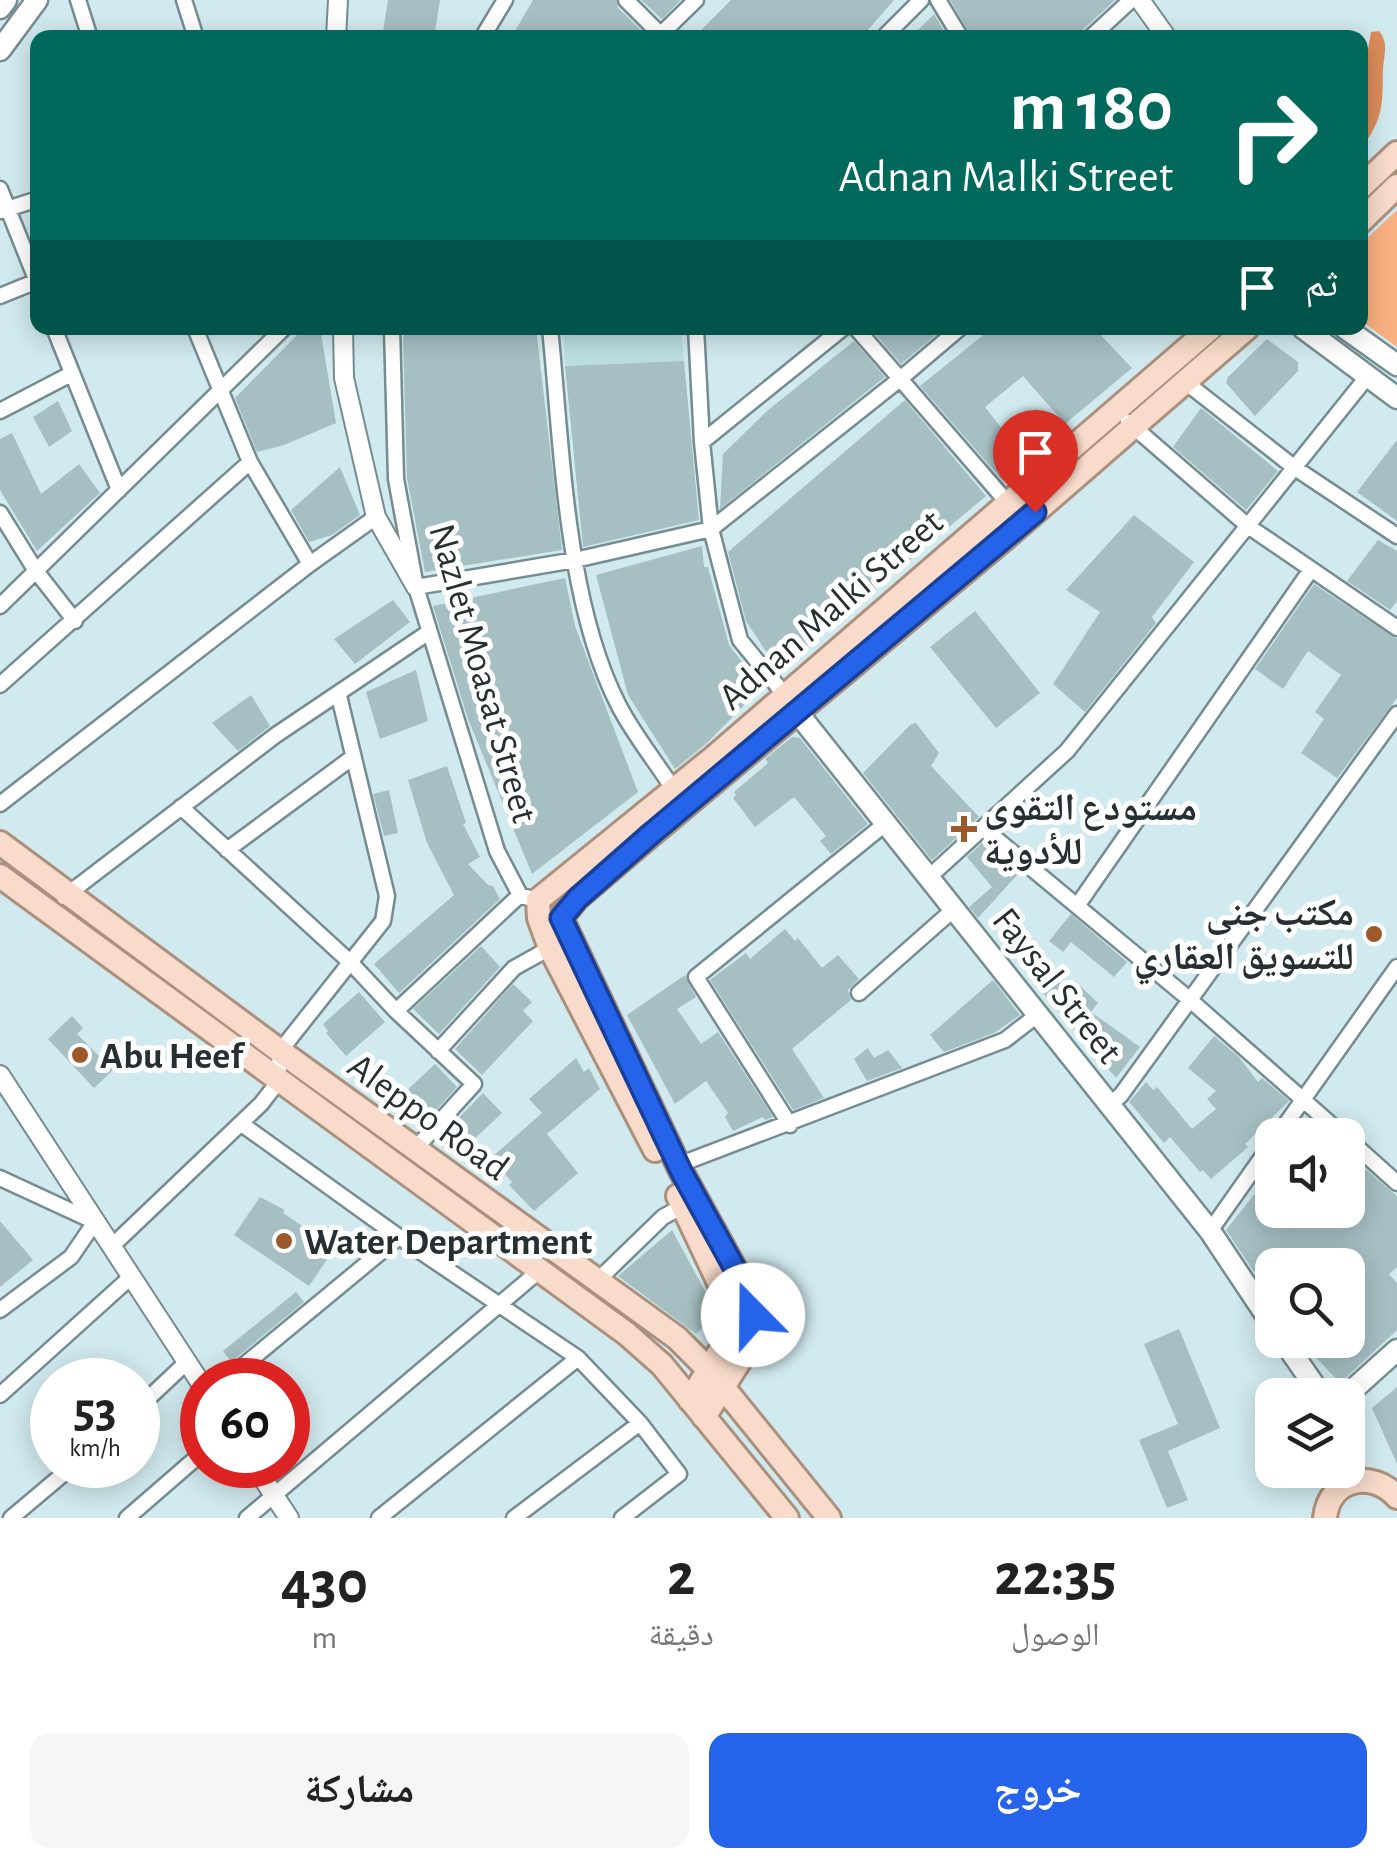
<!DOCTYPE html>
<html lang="ar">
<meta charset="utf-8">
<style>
:root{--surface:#fff;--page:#f6f6f6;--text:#222;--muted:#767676;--accent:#2563eb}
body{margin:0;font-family:"Alegreya Sans","Noto Naskh Arabic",sans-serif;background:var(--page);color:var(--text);direction:rtl;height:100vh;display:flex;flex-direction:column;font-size:38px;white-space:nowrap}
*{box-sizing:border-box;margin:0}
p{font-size:32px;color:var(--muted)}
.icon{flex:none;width:55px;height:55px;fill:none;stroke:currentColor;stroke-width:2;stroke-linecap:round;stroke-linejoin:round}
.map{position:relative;height:1518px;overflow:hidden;direction:ltr}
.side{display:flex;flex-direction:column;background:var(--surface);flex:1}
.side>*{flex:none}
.hud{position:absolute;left:30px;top:30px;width:1338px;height:305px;border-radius:20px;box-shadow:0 5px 25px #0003;direction:rtl;background:#00695c;color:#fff;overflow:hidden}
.buttons{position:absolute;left:1255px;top:1118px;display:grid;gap:20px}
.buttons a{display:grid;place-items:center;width:110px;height:110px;border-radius:20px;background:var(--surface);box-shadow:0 5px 25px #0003;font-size:50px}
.speed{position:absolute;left:30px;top:1358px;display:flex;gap:20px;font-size:50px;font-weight:700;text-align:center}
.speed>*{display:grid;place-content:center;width:130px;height:130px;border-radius:50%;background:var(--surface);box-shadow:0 5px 25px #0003;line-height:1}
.speed small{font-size:25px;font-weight:400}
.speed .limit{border:15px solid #d22;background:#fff;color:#111}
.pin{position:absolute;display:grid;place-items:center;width:85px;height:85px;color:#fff;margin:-102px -42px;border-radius:50% 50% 50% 0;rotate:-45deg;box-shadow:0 0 10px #0007}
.pin .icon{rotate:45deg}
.me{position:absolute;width:110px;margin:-55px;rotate:338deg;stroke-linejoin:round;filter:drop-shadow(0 0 8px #0008)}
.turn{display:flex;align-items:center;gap:35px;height:210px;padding:0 30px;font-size:45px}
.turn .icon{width:130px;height:130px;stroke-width:2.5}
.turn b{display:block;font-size:70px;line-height:85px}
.then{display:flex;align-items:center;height:95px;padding:0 30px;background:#0003;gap:20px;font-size:38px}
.eta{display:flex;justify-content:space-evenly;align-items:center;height:170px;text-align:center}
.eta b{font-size:60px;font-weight:700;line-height:70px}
.cta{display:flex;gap:20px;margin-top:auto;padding:20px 30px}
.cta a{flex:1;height:115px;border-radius:20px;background:var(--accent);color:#fff;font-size:40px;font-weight:700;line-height:115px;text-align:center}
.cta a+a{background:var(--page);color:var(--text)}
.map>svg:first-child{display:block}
.built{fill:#bcdee3}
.green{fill:#f9af80}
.forest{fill:#db8d5a}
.building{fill:#a6bfc3}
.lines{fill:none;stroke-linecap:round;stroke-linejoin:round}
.minor-casing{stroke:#758c90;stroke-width:19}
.tertiary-casing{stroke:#758c90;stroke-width:22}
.secondary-casing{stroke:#758c90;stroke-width:25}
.primary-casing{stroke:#ab907d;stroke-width:28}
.minor{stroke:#fff;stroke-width:14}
.tertiary{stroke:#fff;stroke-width:18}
.secondary{stroke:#fff;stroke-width:20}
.primary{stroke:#f8dbca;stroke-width:22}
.route-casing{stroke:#184099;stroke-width:25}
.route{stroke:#2563eb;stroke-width:18}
.poi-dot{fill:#9c592a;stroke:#fff;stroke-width:4}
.labels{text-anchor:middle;stroke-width:10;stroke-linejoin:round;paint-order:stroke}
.street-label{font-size:38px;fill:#263032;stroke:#fff}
.poi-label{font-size:38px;font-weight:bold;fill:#263032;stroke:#fff;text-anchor:start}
</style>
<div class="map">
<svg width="1397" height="1518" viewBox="0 0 1397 1518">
<rect width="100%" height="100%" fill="#d1eaef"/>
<!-- built -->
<path class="built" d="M563 328H681L684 361 565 366Z"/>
<!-- green -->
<path class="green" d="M1397 210V347L1360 320V245Z"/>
<!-- forest -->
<path class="forest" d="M1379 31C1389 43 1384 54 1383 69 1382 108 1384 117 1360 151V65L1365 67 1371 32Z"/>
<!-- building -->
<path class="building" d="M388 0H440L434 38H382Z
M533 0H616L618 8 645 34 643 38H511Z
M641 0H681L662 19Z
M731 0H894L861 38H693Z
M950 0H1115L1074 38H972Z
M934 14 948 38H910Z
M320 328 336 423 284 445 257 452 235 398 299 333Z
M406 328H536L562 550 425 572 407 478 403 339Z
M870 328H944L901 364Z
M992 328H1094L1132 368 1065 424 1023 376 985 407 1028 462 1003 481 920 386Z
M1267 339 1298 362V371L1255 416 1226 383 1228 377Z
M854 341 885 377 720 509 723 454 767 411Z
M684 361 699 520 583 547 565 366Z
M905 400 986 496 778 670 746 621 728 552Z
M58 401 72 431 49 447 33 417Z
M1201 408 1278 471 1246 510 1173 447Z
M12 433 41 494 79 464 100 493 37 551 0 490V439Z
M1397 440V521L1357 492Z
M340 467 360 515 332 535 309 542 291 510Z
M1134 515 1194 562 1152 617 1156 623 1085 712 1053 684 1100 612 1066 590Z
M1378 540 1397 551V601L1390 610 1347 581Z
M702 546 704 567H708L729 645 762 687 707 743 675 769 628 695 596 575Z
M565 578 575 626 638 792 532 874 468 719 433 606Z
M1314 584 1397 639V698L1337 778 1301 753 1324 719 1315 712 1341 675 1308 651 1283 689 1255 669Z
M393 600 410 622 355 664 334 639Z
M975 611 1040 693 996 728 930 647Z
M416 670 428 721 380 739 366 692Z
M251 695 270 726 238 751 212 723Z
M916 723 939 753 931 766 979 817 932 860 863 773 910 725Z
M792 737 800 738 868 824 831 854 820 841 826 836 794 797 755 827 733 798 736 795 734 792 768 763 765 759Z
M447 766 466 823 463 824 480 857 468 864 488 885 493 886 500 899 399 993 374 964 454 895 427 843 408 780Z
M389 790 398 833 384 836 373 794Z
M983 842 1018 874 978 918 969 907 992 887 967 857Z
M1071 914 1127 962 1114 977 1071 942 1063 952 1049 941Z
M785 929 795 941 798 938 822 968 838 955 859 979 848 990 851 1000 792 1049 824 1098 793 1110 710 980 746 953 750 959Z
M481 946 500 967 439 1034 413 1009Z
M1045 969 1067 990 1075 981 1098 1003 1091 1012 1140 1047 1116 1078 1032 980Z
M685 975 696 997 677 1009 701 1044 718 1032 773 1117 765 1120 763 1117 733 1131 725 1117 728 1113 706 1081 675 1104 627 1015Z
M993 980 1020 1015 994 1033 944 1052 930 1035Z
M513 984 532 1002 523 1011 533 1021 482 1075 455 1049Z
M359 992 385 1022 346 1056 326 1033 328 1031 323 1024Z
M72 1016 83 1028 77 1034 113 1070 94 1088 48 1039Z
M1214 1036 1239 1057 1258 1082 1262 1078 1289 1101 1245 1144 1248 1147 1211 1179 1203 1170 1200 1172 1170 1137 1164 1143 1129 1102 1146 1082 1153 1090 1157 1087 1192 1129 1216 1109 1207 1099 1216 1091 1188 1068Z
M868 1048 874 1058 888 1050 902 1068 867 1081 854 1059Z
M576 1058 584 1072 589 1068 600 1089 547 1134 578 1173 534 1211 509 1185 512 1182 491 1158 542 1113 529 1099Z
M435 1064 457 1087 428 1119 404 1093Z
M483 1093 502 1113 470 1143 458 1129 448 1139 443 1134Z
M1348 1154 1397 1196V1267L1389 1274 1397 1283V1330L1340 1383 1309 1350 1320 1340H1348V1265H1272V1289L1266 1282 1263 1285 1226 1230 1272 1172V1210H1348Z
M260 1197 285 1210 283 1213 335 1248 309 1286 234 1235Z
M0 1221 33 1260 0 1287Z
M672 1230 717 1313 696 1334 618 1276Z
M296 1292 304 1302 231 1362 223 1351Z
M1179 1329 1220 1428 1168 1451 1188 1500 1167 1508 1139 1440 1178 1424 1144 1344Z
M1397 1387V1464L1372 1408Z"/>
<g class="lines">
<!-- minor casing -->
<g class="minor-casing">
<path id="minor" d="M78 0 90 38
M184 0 196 38
M626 0 664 38
M938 0 961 38
M482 38 505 0
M657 38 696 0
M883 38 921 0
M1090 38 1131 0
M0 189 38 284
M1 211 38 199
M0 296 37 281
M54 328 119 490
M195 328 250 462 310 564
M392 328 396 479 416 587 497 851 520 895 541 902
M550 328C562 444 565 602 619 706 634 735 656 762 674 790
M696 328 702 442 711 529 740 640 784 694
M856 328 1007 502
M1184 381 1295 468 1397 536
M0 411 71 374
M1128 422 1248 526 1397 628
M702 442 843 328
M0 513 36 571 75 621
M416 587 575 560 711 529 900 379 960 328
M0 606 284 328
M0 685 250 462
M0 804 310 564 376 517
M181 807 351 963 396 1011 474 1084 415 1149
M983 828 1189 999 1343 1135
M227 850 353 757
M928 878 1067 751 1367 377
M64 897 276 735 429 632
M1077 906 1310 571
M859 993 953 910
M396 1011 520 895
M438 1051 514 968 550 948
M1109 1105 1121 1095 1397 714
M243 1125 399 1237 578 1358 640 1423 679 1474 622 1518
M790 1125 696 977 885 824
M1278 1135 1397 967
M1348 1139 1397 1183
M678 1165 1005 1040 1036 1016
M0 1178 95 1222 71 1257 0 1310
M1210 1231 1272 1143
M112 1246 261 1104 278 1082 280 1051 383 921 387 896 339 696
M597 1281 663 1217 683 1206
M226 1380 399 1237
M0 1395 132 1276
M138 1408 188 1361
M11 1518 74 1465
M127 1518 202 1453
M247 1518 539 1271
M379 1518 578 1358
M514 1518 640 1423"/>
</g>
<!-- tertiary casing -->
<g class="tertiary-casing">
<path id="tertiary" d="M1140 0 1167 38
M336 38 338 0
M343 328 344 378 376 517 416 587
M0 1075 202 1385
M254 1465 289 1518"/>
</g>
<!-- secondary casing -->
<g class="secondary-casing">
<path id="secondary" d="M0 8 6 0
M0 50 37 0
M1303 328 1397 398
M1345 328 1397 365
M789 702 1210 1231 1272 1324
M1283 1340 1321 1395
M1347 1395 1397 1350
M1348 1455 1357 1480"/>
</g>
<!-- primary casing -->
<g class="primary-casing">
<path id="primary" d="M1360 188 1397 153
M1360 222 1397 186
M0 843 280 1051 677 1338 710 1371 829 1518
M0 876 627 1334 662 1365 787 1518
M655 1150 550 948 539 918 538 900 713 758 1211 328
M678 1196 732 1310 730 1335 690 1400
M704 1417 744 1354 753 1315 746 1289 681 1171 561 918 577 898 653 833 1011 533 1247 328
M1325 1518C1329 1478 1372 1469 1397 1497"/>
</g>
<!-- minor -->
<use href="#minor" class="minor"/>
<!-- tertiary -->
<use href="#tertiary" class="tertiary"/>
<!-- secondary -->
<use href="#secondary" class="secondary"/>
<!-- primary -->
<use href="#primary" class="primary"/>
</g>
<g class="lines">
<!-- route casing -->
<g class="route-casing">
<path id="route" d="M753 1315 746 1289 681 1171 561 918 578 898 652 833 1035 512"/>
</g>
<!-- route -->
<use href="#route" class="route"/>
</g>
<!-- markers -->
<g class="poi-dot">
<path d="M959 814h10v10h10v10h-10v10h-10v-10h-10v-10h10z"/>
<circle cx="1374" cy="934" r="10"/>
<circle cx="80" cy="1055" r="10"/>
<circle cx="284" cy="1241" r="10"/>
</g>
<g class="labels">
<!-- street labels -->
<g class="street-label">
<text transform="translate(830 609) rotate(-41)" y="13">Adnan Malki Street</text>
<text transform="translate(484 673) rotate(74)" y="13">Nazlet Moasat Street</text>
<text transform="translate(1058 985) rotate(52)" y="13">Faysal Street</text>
<text transform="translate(429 1116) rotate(36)" y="13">Aleppo Road</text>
</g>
<!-- poi labels -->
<g class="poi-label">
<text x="984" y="820">مستودع التقوى<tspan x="984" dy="44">للأدوية</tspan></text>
<text x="1354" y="925" text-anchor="end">مكتب جنى<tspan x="1354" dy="44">للتسويق العقاري</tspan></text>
<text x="100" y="1068">Abu Heef</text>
<text x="304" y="1254">Water Department</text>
</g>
</g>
</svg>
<div class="buttons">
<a><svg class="icon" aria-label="sound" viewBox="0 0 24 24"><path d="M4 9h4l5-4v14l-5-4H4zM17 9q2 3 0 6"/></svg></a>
<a><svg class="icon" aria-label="search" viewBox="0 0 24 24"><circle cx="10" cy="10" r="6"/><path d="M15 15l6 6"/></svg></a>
<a><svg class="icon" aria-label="layers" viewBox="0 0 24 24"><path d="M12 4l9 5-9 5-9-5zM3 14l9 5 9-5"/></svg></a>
</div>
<div class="speed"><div>53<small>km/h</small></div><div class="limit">60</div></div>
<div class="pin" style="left:1035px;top:512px;background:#d93025"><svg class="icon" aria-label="arrive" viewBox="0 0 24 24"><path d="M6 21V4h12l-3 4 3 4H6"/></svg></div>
<svg class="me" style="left:753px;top:1315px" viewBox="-20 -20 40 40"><circle r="19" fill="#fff"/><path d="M0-13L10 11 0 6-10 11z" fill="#2563eb"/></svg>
<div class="hud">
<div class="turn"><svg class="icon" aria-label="right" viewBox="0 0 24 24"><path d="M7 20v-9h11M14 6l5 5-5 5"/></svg><div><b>180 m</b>Adnan Malki Street</div></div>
<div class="then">ثم<svg class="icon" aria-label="arrive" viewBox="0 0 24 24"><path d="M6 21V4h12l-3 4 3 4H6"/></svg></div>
</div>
</div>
<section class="side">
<div class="eta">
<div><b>22:35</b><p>الوصول</p></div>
<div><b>2</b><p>دقيقة</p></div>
<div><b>430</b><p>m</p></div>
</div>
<div class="cta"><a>خروج</a><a>مشاركة</a></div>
</section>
